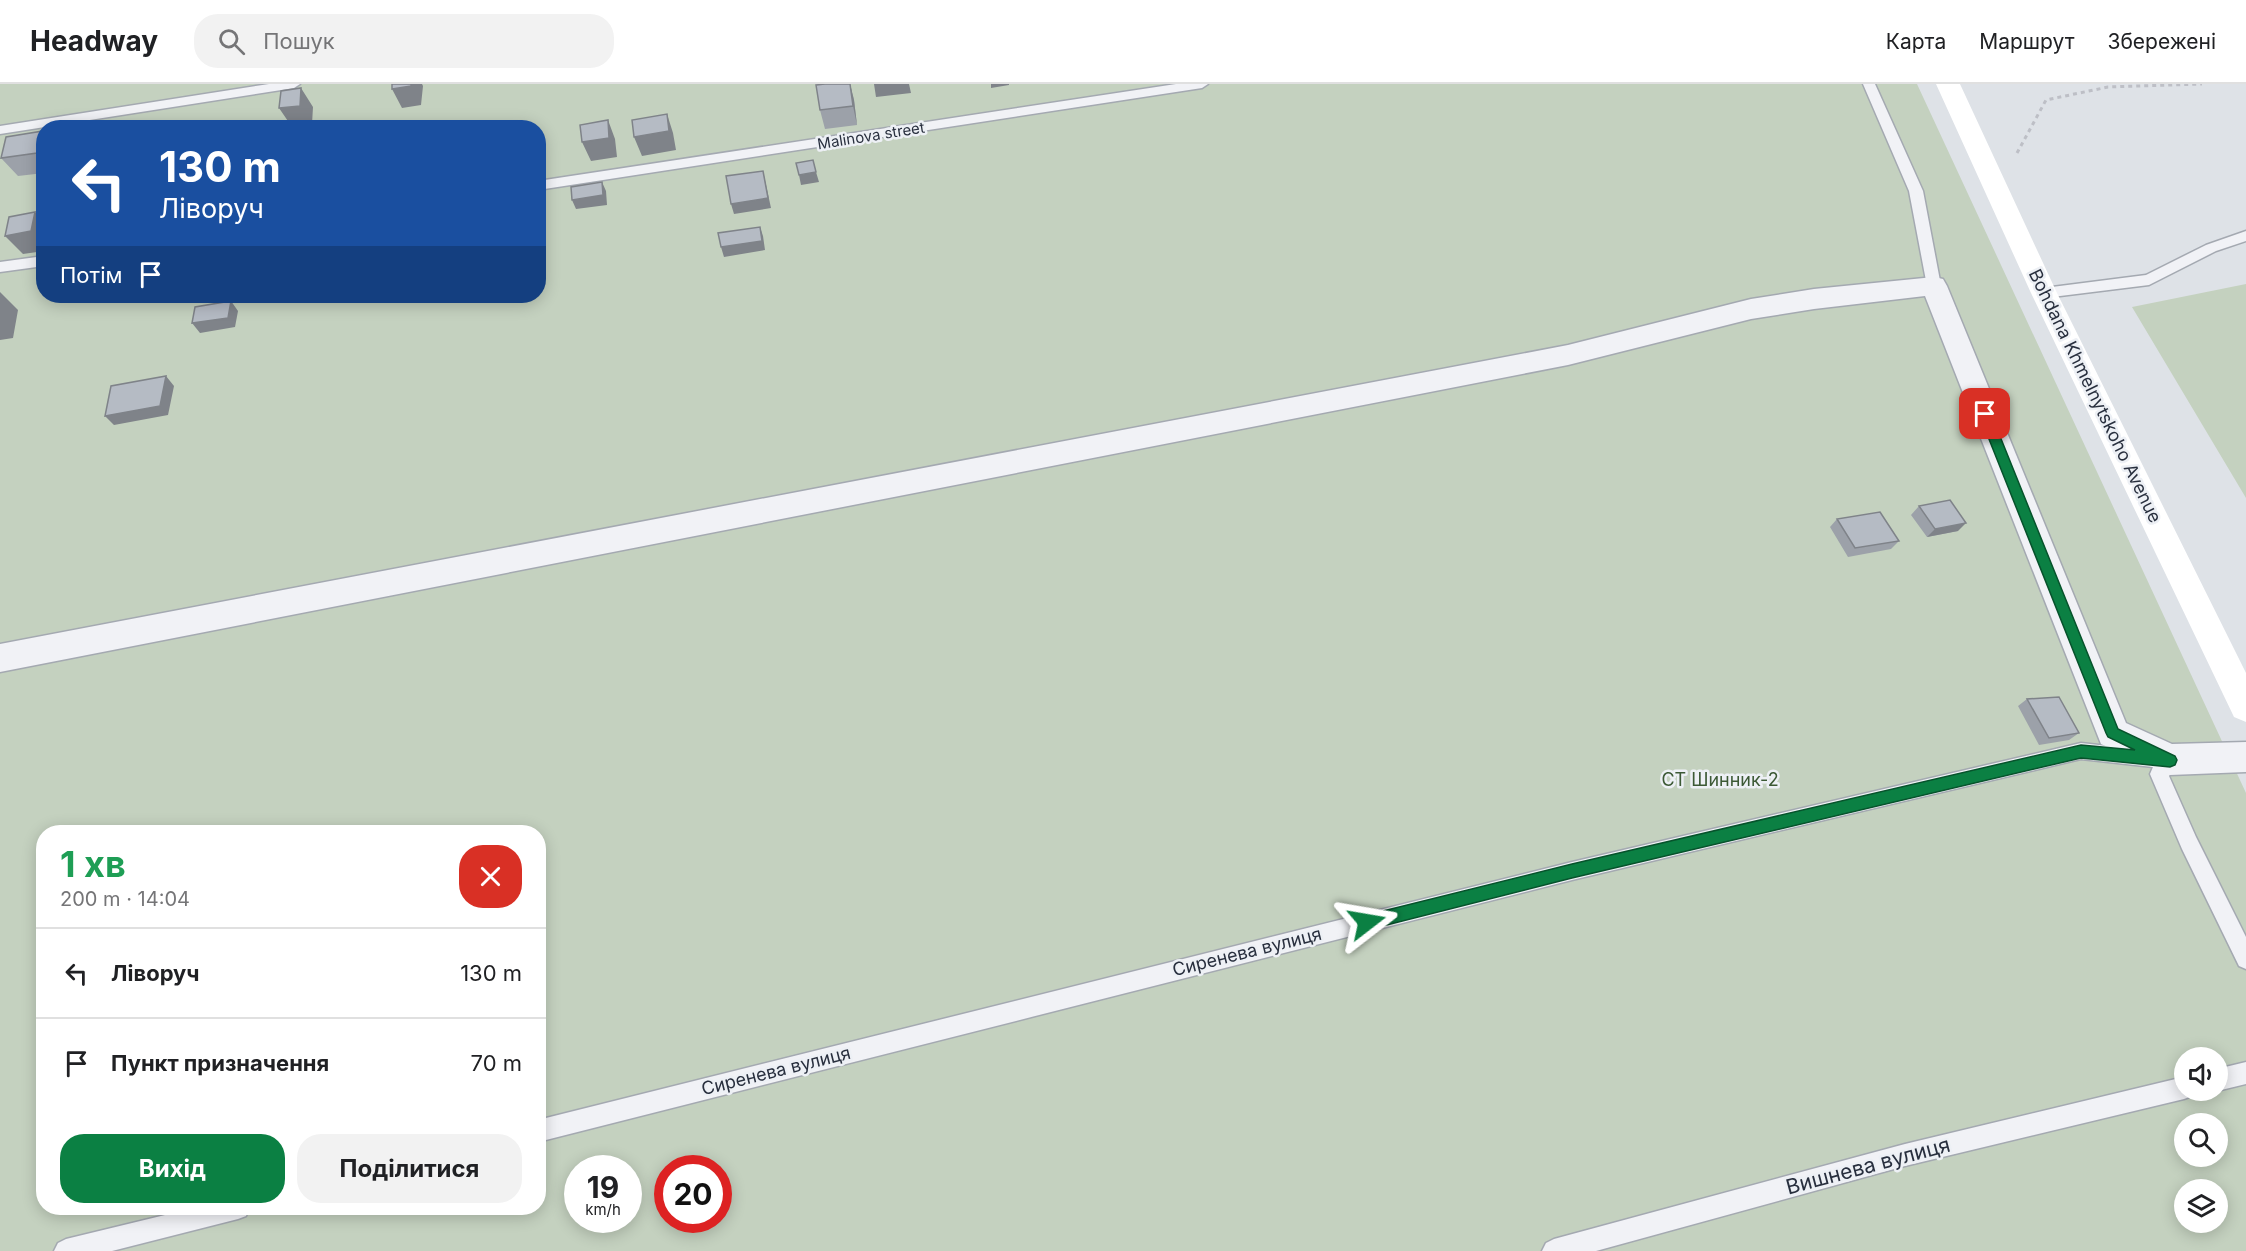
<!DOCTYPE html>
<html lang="uk">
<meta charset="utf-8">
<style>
:root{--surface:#fff;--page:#f2f2f2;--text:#202124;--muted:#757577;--line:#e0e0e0;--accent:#0b8043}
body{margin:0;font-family:Inter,sans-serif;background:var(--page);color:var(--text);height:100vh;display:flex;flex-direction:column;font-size:22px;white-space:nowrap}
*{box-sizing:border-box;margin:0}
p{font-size:20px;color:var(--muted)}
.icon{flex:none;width:33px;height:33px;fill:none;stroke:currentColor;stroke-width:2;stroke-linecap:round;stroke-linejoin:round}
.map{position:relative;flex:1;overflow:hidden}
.drawer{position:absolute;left:36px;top:741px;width:510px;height:390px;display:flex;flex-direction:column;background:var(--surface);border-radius:24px;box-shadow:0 3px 15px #0003}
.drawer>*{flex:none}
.guide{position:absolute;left:36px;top:36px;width:510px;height:183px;border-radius:24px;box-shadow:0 3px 15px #0003;background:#1a4fa0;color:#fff;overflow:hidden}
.controls{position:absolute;left:2174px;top:963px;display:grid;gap:12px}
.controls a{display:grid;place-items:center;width:54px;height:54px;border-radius:50%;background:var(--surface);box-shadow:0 3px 15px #0003;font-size:30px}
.speed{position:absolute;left:564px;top:1071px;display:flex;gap:12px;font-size:30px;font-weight:700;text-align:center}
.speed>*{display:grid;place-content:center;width:78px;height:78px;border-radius:50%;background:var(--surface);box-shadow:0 3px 15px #0003;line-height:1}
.speed small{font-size:15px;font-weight:400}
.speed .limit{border:9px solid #d22;background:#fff;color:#111}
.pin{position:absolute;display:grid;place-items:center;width:51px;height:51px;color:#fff;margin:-26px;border-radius:12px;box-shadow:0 3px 9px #0006}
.me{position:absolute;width:66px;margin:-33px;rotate:76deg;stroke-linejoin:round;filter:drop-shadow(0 0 4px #0008)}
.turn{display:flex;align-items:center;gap:21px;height:126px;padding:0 24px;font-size:27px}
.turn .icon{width:78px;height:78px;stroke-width:2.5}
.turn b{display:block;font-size:42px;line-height:51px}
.then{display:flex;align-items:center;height:57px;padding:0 24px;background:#0003;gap:12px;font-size:22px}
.round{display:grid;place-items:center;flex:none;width:63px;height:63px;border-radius:24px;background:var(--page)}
.overview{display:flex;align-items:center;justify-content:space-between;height:102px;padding:0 24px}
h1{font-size:36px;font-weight:700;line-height:45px;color:#1e9e55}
.cta{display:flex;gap:12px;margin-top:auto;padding:12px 24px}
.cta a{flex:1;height:69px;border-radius:24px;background:var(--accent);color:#fff;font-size:24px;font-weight:700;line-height:69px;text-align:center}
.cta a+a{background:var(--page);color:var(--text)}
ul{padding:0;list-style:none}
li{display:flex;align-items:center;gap:18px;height:90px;padding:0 24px;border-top:2px solid var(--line)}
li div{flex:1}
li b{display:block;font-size:22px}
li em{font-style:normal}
header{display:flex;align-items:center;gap:36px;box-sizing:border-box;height:84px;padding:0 30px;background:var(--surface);border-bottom:2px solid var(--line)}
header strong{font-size:28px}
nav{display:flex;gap:33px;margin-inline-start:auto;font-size:21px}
.search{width:420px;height:54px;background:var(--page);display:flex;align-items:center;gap:15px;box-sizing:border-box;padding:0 21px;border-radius:24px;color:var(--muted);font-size:22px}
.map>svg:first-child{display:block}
.green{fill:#c4d1bf;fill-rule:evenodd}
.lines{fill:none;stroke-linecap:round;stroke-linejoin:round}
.service-casing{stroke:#a4a9b1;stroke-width:3}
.minor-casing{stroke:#a4a9b1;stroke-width:3}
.path{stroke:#bdbfc6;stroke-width:3;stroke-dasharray:4 4;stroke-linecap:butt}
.service{fill:#f1f2f6;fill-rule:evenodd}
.minor{fill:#f1f2f6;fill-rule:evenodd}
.secondary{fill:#fff;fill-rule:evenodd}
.wall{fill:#9ca1a9}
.shaded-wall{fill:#7f8389}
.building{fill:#b5bbc4;stroke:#7f8389;stroke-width:1.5}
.route{fill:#0b8043;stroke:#07532c;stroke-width:1.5}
.labels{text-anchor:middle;stroke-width:5;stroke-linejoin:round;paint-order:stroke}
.far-street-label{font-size:15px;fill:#282f3e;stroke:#edf0f5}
.street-label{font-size:18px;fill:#282f3e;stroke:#edf0f5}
.park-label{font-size:18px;fill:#3c5935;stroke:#edf0f5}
.near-street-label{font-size:21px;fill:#282f3e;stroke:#edf0f5}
</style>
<header>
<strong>Headway</strong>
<div class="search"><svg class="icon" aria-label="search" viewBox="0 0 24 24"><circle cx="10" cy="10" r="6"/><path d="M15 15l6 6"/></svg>Пошук</div>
<nav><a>Карта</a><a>Маршрут</a><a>Збережені</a></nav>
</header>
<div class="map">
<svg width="2246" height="1167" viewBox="0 0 2246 1167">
<rect width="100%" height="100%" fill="#dee2e7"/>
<!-- green -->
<path class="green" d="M0 0H1917L2246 709V1167H0ZM44 44H538V212H44ZM44 748H538V1124H44ZM2184 974H2217V1006H2184ZM2184 1040H2217V1072H2184ZM578 1084H628V1136H578ZM668 1084H718V1136H668ZM2184 1106H2217V1138H2184Z
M2246 200V414L2132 223Z"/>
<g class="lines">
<!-- service casing -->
<g class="service-casing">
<path id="service" d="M269 0H300L294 4 0 50V42Z
M1176 0H1208L1202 4 538 106V97Z
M1863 0H1875L1923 107 1941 202 1939 206 1934 207 1927 202 1909 107Z
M2246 147V157L2216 167 2149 201 2044 214 2037 209 2044 204 2146 191 2206 161Z
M44 172V182L0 188V178Z
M2081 659 2152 667 2159 669 2161 673 2170 668 2177 670 2179 676 2169 692 2196 753 2246 853V885L2239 882 2182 765 2150 690 2153 683 2081 675 1572 796 538 1058V1036L1572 778Z
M2246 978V1000L2217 1007 2216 1006 2217 985Z
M2184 993V1006H2194L2192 1012 2184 1015 1905 1082 1596 1167H1542L1546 1159 1554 1155 1905 1060Z
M194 1124H249L246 1132 238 1135 112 1167H54L58 1159 66 1155Z"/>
</g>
<!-- minor casing -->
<g class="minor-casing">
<path id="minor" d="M1934 193 1943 195 1947 202 2126 639 2172 660 2246 658V688L2170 691 2101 660 1925 212 1814 225 1751 235 1568 281 0 588V560L1568 261 1751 215 1814 205Z"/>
</g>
<!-- path -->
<path class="path" d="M2017 69 2046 16 2108 3 2202 0"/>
<!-- service -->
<use href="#service" class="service"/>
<!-- minor -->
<use href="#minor" class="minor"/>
<!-- secondary -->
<path class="secondary" d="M1936 0H1960L2057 209 2246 589V638L2234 633 2031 209Z"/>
</g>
<!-- wall -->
<path class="wall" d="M850 0 854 16 857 41 825 45 820 26Z
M44 48V89L18 92 1 74Z
M1919 422 1958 447 1927 453 1911 431Z
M1837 435 1899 457 1891 465 1848 473 1830 443Z
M2027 615 2079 649 2069 656 2039 661 2018 622Z"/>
<!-- shaded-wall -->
<path class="shaded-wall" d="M411 0H422L423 2 421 21 402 24 392 5Z
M850 0 854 16 857 41 853 22Z
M874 0H909L911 9 876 13Z
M991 0H1009V1L991 4Z
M301 4 313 23 312 40 292 43 279 24Z
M667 30 673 49 676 66 642 72 634 53Z
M608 36 615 55 617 73 591 77 582 58Z
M43 47 44 48V77L37 69Z
M763 87 771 124 734 130 731 120Z
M816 88 819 98 801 101 799 91Z
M602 98 606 107 607 121 576 125 572 116Z
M35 128 44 138V167L23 170 5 152Z
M760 143 763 152 765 166 724 173 721 163Z
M0 208 18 226 13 254 0 256Z
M231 217 238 227 235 243 200 249 192 239Z
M166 292 174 302 168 331 114 341 105 332Z
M1966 439 1958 447 1927 453 1935 445Z"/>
<!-- building -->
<path class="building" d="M392 0H411V2L392 5Z
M825 0H850L853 22 820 26 816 1Z
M301 4 300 22 279 24 281 7Z
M667 30 669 47 634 53 632 36Z
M608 36 609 54 582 58 580 41Z
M174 39V44H151V43Z
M43 47 37 69 1 74 6 53Z
M813 76 816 88 799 91 796 79Z
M763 87 768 114 731 120 726 92Z
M602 98 603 111 572 116 571 103Z
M35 128 31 147 5 152 9 133Z
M760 143 762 157 721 163 718 149Z
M231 217 228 234 192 239 195 223Z
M166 292 160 322 105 332 111 302Z
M1950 416 1966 439 1935 445 1919 422Z
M1880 428 1899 457 1855 464 1837 435Z
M2059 613 2079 649 2049 654 2027 615Z"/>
<!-- route -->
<path class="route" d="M1985 325 1991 330 2118 645 2175 672 2177 676 2175 681 2170 683 2081 674 1572 794 1367 846 1362 844 1360 838 1362 833 1367 831 1572 780 2081 661 2135 666 2108 653 2106 649 1979 330Z"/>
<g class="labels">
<!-- far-street labels -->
<g class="far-street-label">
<text transform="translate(871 52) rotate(-9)" y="5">Malinova street</text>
</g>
<!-- street labels -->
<g class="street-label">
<text transform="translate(2095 312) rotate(64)" y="6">Bohdana Khmelnytskoho Avenue</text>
<text transform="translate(1247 868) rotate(-14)" y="6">Сиренева вулиця</text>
<text transform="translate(776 987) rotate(-14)" y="6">Сиренева вулиця</text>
</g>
<!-- park labels -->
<g class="park-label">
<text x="1720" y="702">СТ Шинник-2</text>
</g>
<!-- near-street labels -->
<g class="near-street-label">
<text transform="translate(1868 1082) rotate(-15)" y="7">Вишнева вулиця</text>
</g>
</g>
</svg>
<div class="controls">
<a><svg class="icon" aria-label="sound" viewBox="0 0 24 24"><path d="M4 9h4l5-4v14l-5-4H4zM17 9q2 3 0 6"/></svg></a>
<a><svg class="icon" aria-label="search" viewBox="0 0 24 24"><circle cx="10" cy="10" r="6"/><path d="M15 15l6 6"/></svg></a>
<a><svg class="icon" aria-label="layers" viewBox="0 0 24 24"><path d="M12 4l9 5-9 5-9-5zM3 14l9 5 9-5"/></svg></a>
</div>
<div class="speed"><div>19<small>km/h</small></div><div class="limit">20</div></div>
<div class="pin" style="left:1985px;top:330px;background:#d93025"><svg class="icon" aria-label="arrive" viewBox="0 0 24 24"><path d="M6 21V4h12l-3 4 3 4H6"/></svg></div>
<svg class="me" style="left:1367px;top:838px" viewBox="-20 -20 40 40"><path d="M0-17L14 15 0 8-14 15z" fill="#0b8043" stroke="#fff" stroke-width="4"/></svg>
<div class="guide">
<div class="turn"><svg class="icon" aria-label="left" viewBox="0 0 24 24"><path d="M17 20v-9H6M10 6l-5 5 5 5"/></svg><div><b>130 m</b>Ліворуч</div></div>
<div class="then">Потім<svg class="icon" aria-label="arrive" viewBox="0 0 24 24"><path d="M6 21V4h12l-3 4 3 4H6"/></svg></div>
</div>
<section class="drawer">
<div class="overview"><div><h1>1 хв</h1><p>200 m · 14:04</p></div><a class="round" style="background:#d93025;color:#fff"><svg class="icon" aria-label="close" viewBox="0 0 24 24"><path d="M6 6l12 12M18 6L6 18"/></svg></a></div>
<ul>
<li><svg class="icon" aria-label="left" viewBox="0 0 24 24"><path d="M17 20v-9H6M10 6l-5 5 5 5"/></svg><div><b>Ліворуч</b></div><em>130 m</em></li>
<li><svg class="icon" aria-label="arrive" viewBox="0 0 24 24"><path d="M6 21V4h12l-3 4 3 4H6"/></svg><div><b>Пункт призначення</b></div><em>70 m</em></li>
</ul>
<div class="cta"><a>Вихід</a><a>Поділитися</a></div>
</section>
</div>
